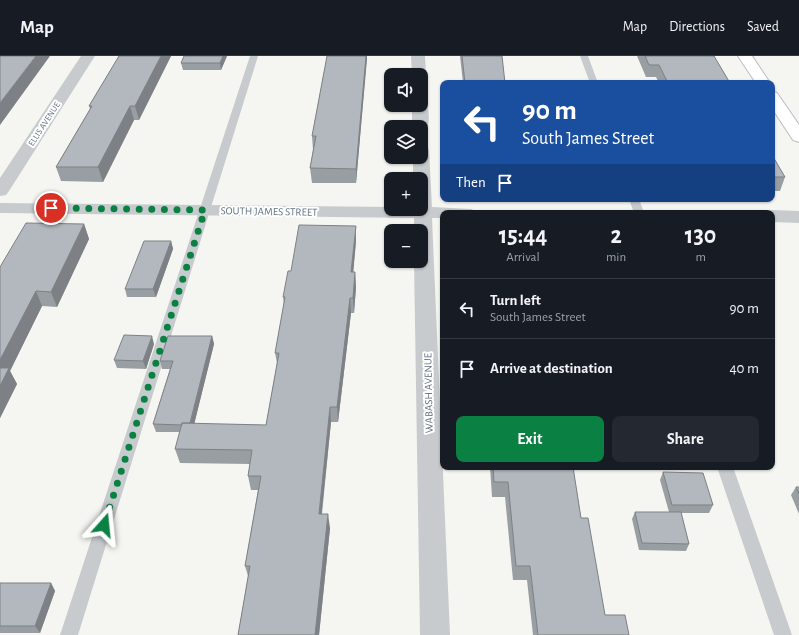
<!DOCTYPE html>
<meta charset="utf-8">
<style>
:root{--surface:#171b24;--page:#242831;--text:#f1f3f6;--muted:#9ea1a6;--line:#363941;--accent:#0b8043}
body{margin:0;font-family:"Alegreya Sans",sans-serif;background:var(--page);color:var(--text);height:100vh;display:flex;flex-direction:column;font-size:15px;white-space:nowrap}
*{box-sizing:border-box;margin:0}
p{font-size:13px;color:var(--muted)}
.icon{flex:none;width:22px;height:22px;fill:none;stroke:currentColor;stroke-width:2;stroke-linecap:round;stroke-linejoin:round}
.map{position:relative;flex:1;overflow:hidden}
.drawer{position:absolute;left:440px;top:154px;width:335px;height:260px;display:flex;flex-direction:column;background:var(--surface);border-radius:8px;box-shadow:0 1px 3px #0004}
.drawer>*{flex:none}
.hud{position:absolute;left:440px;top:24px;width:335px;height:122px;border-radius:8px;box-shadow:0 1px 3px #0004;background:#1a4fa0;color:#fff;overflow:hidden}
.fabs{position:absolute;left:384px;top:12px;display:grid;gap:8px}
.fabs a{display:grid;place-items:center;width:44px;height:44px;border-radius:8px;background:var(--surface);box-shadow:0 1px 3px #0004;font-size:20px}
.pin{position:absolute;display:grid;place-items:center;width:34px;height:34px;color:#fff;margin:-17px;border:2px solid #fff;border-radius:50%;box-shadow:0 1px 4px #0007}
.me{position:absolute;width:44px;margin:-22px;rotate:18deg;stroke-linejoin:round;filter:drop-shadow(0 0 3px #0008)}
.turn{display:flex;align-items:center;gap:14px;height:84px;padding:0 16px;font-size:18px}
.turn .icon{width:52px;height:52px;stroke-width:2.5}
.turn b{display:block;font-size:28px;line-height:34px}
.then{display:flex;align-items:center;height:38px;padding:0 16px;background:#0003;gap:8px;font-size:15px}
.eta{display:flex;justify-content:space-evenly;align-items:center;height:68px;text-align:center}
.eta b{font-size:24px;font-weight:700;line-height:28px}
.cta{display:flex;gap:8px;margin-top:auto;padding:8px 16px}
.cta a{flex:1;height:46px;border-radius:8px;background:var(--accent);color:#fff;font-size:16px;font-weight:700;line-height:46px;text-align:center}
.cta a+a{background:var(--page);color:var(--text)}
ul{padding:0;list-style:none}
li{display:flex;align-items:center;gap:12px;height:60px;padding:0 16px;border-top:1px solid var(--line)}
li div{flex:1}
li b{display:block;font-size:15px}
li em{font-style:normal}
header{display:flex;align-items:center;gap:24px;box-sizing:border-box;height:56px;padding:0 20px;background:var(--surface);border-bottom:1px solid var(--line)}
header strong{font-size:19px}
nav{display:flex;gap:22px;margin-inline-start:auto;font-size:14px}
.map>svg:first-child{display:block}
.lines{fill:none;stroke-linecap:round;stroke-linejoin:round}
.secondary-casing{stroke:#b9bdc2;stroke-width:2}
.service{fill:#c8cbce;fill-rule:evenodd}
.minor{fill:#c8cbce;fill-rule:evenodd}
.secondary{fill:#fff;fill-rule:evenodd}
.wall{fill:#999ea3}
.shaded-wall{fill:#7d8185}
.building{fill:#b2b8be;stroke:#7d8185}
.route{stroke:#0b8043;stroke-width:7;stroke-dasharray:0 12.6}
.labels{text-anchor:middle;stroke-width:4;stroke-linejoin:round;paint-order:stroke}
.far-street-label{font-size:9px;fill:#627285;stroke:#fff}
.street-label{font-size:11px;fill:#627285;stroke:#fff}
</style>
<header>
<strong>Map</strong>
<nav><a>Map</a><a>Directions</a><a>Saved</a></nav>
</header>
<div class="map">
<svg width="799" height="579" viewBox="0 0 799 579">
<rect width="100%" height="100%" fill="#f5f6f1"/>
<g class="lines">
<!-- secondary casing -->
<g class="secondary-casing">
<path id="secondary" d="M738 0H752L770 27H756Z
M772 35 777 37 799 69V86L793 84 772 52Z"/>
</g>
<!-- service -->
<path class="service" d="M250 0H258L78 579H60Z
M580 0H588L598 27H590Z
M629 143H639L644 157H634Z
M717 411H733L792 579H774Z"/>
<!-- minor -->
<path class="minor" d="M81 0H95L9 135 6 139 0 140V122Z
M411 0H425L426 19 424 22 421 23V19H412Z
M421 45 425 46C430 52 430 68 426 74L421 76V71H412V49H421Z
M421 89 427 90 429 94 432 151 472 153 475 157H443V162H432L450 579H420L414 205H421V175H414V162L0 157V147L391 151V153H421V123H413V101H421Z
M772 154 799 155V167L772 166V157H765Z"/>
<!-- secondary -->
<use href="#secondary" class="secondary"/>
</g>
<!-- wall -->
<path class="wall" d="M119 0H171L139 64H134L103 126 61 125 56 111 90 53 89 50Z
M227 0 221 14H183L181 7Z
M327 0H367L356 127H312L310 112 313 94 312 80Z
M460 0H502L505 27H463Z
M637 0H714L730 27H659L656 21H646Z
M772 99 785 121 780 135H772Z
M84 168 89 183 57 251 42 250 10 315 17 328 0 362V211Z
M171 185 173 193 156 241H127L125 233Z
M356 185 353 216H355L356 231 354 257H351L338 366H331L322 458 330 472 319 579H238L248 520 245 510 258 434H251L248 420 250 408 180 407 175 393 180 376H156L153 368 170 313H162L160 305 212 280 214 288 194 368 266 369 277 307 275 297 284 248 283 241 291 215Z
M154 288 146 313 117 312 114 304Z
M490 411H573L581 462 605 559 629 579H533L527 524H513L505 441H492Z
M663 416 713 449 709 457H681L689 488 686 495 639 494 632 463 635 456H669L660 424Z
M796 431H799V458L791 439Z
M0 527H51L55 535 40 577H0Z"/>
<!-- shaded-wall -->
<path class="shaded-wall" d="M36 0H50L0 69V47Z
M161 0H171L139 64 135 50Z
M223 0H227L221 14 220 7Z
M366 0H367V3L356 127V113Z
M130 50 134 64 103 126 98 111Z
M84 168 89 183 57 251 51 236Z
M356 170V185L352 231 351 216Z
M171 185 173 193 156 241 153 233Z
M355 216 356 231 354 257 353 242Z
M36 235 42 250 10 315 17 328 0 362V304Z
M350 242 351 257 338 366 337 351Z
M152 280 154 288 146 313 143 305Z
M212 280 214 288 192 377 190 369Z
M330 351 331 366 320 472 319 458Z
M328 458 330 472 319 579H315Z
M51 527 55 535 40 577 35 570Z"/>
<!-- building -->
<path class="building" d="M0 0H36L0 47Z
M119 0H161L135 50H130L98 111H56L92 50H89Z
M184 0H223L220 7H181Z
M327 0H366L356 113 310 112 316 80H312Z
M462 0H502L505 27H465Z
M645 0H714L730 27H668L659 9H649Z
M772 99 785 121H772Z
M26 167 84 168 51 236 36 235 0 304V211Z
M299 169 356 170 351 216H355L353 242H350L337 351H330L319 458H328L315 579H238L250 510H245L261 420H248L252 394 175 393 182 367 266 369 279 297H275L285 241H283L288 215H291Z
M144 185H171L153 233H125Z
M124 279 152 280 143 305 114 304Z
M168 280H212L190 367H182V369L153 368 173 305H160Z
M0 312H9L0 330Z
M493 411H573L581 462H588L605 559H625L629 579H538L530 510H516L508 426H494Z
M663 416 703 417 713 449H672Z
M796 431H799V438Z
M635 456H681L689 488 642 487Z
M0 527H51L35 570H0Z"/>
<g class="lines">
<!-- route -->
<path class="route" d="M51 152 205 154 104 469"/>
</g>
<g class="labels">
<!-- far-street labels -->
<g class="far-street-label">
<text transform="translate(44 68) rotate(-57)" y="3">ELLIS AVENUE</text>
</g>
<!-- street labels -->
<g class="street-label">
<text transform="translate(269 155) rotate(1)" y="4">SOUTH JAMES STREET</text>
<text transform="translate(428 337) rotate(-91)" y="4">WABASH AVENUE</text>
</g>
</g>
</svg>
<div class="fabs">
<a><svg class="icon" aria-label="sound" viewBox="0 0 24 24"><path d="M4 9h4l5-4v14l-5-4H4zM17 9q2 3 0 6"/></svg></a>
<a><svg class="icon" aria-label="layers" viewBox="0 0 24 24"><path d="M12 4l9 5-9 5-9-5zM3 14l9 5 9-5"/></svg></a>
<a>+</a>
<a>−</a>
</div>
<div class="pin" style="left:51px;top:152px;background:#d93025"><svg class="icon" aria-label="arrive" viewBox="0 0 24 24"><path d="M6 21V4h12l-3 4 3 4H6"/></svg></div>
<svg class="me" style="left:104px;top:469px" viewBox="-20 -20 40 40"><path d="M0-17L14 15 0 8-14 15z" fill="#0b8043" stroke="#fff" stroke-width="4"/></svg>
<div class="hud">
<div class="turn"><svg class="icon" aria-label="left" viewBox="0 0 24 24"><path d="M17 20v-9H6M10 6l-5 5 5 5"/></svg><div><b>90 m</b>South James Street</div></div>
<div class="then">Then<svg class="icon" aria-label="arrive" viewBox="0 0 24 24"><path d="M6 21V4h12l-3 4 3 4H6"/></svg></div>
</div>
<section class="drawer">
<div class="eta">
<div><b>15:44</b><p>Arrival</p></div>
<div><b>2</b><p>min</p></div>
<div><b>130</b><p>m</p></div>
</div>
<ul>
<li><svg class="icon" aria-label="left" viewBox="0 0 24 24"><path d="M17 20v-9H6M10 6l-5 5 5 5"/></svg><div><b>Turn left</b><p>South James Street</p></div><em>90 m</em></li>
<li><svg class="icon" aria-label="arrive" viewBox="0 0 24 24"><path d="M6 21V4h12l-3 4 3 4H6"/></svg><div><b>Arrive at destination</b></div><em>40 m</em></li>
</ul>
<div class="cta"><a>Exit</a><a>Share</a></div>
</section>
</div>
